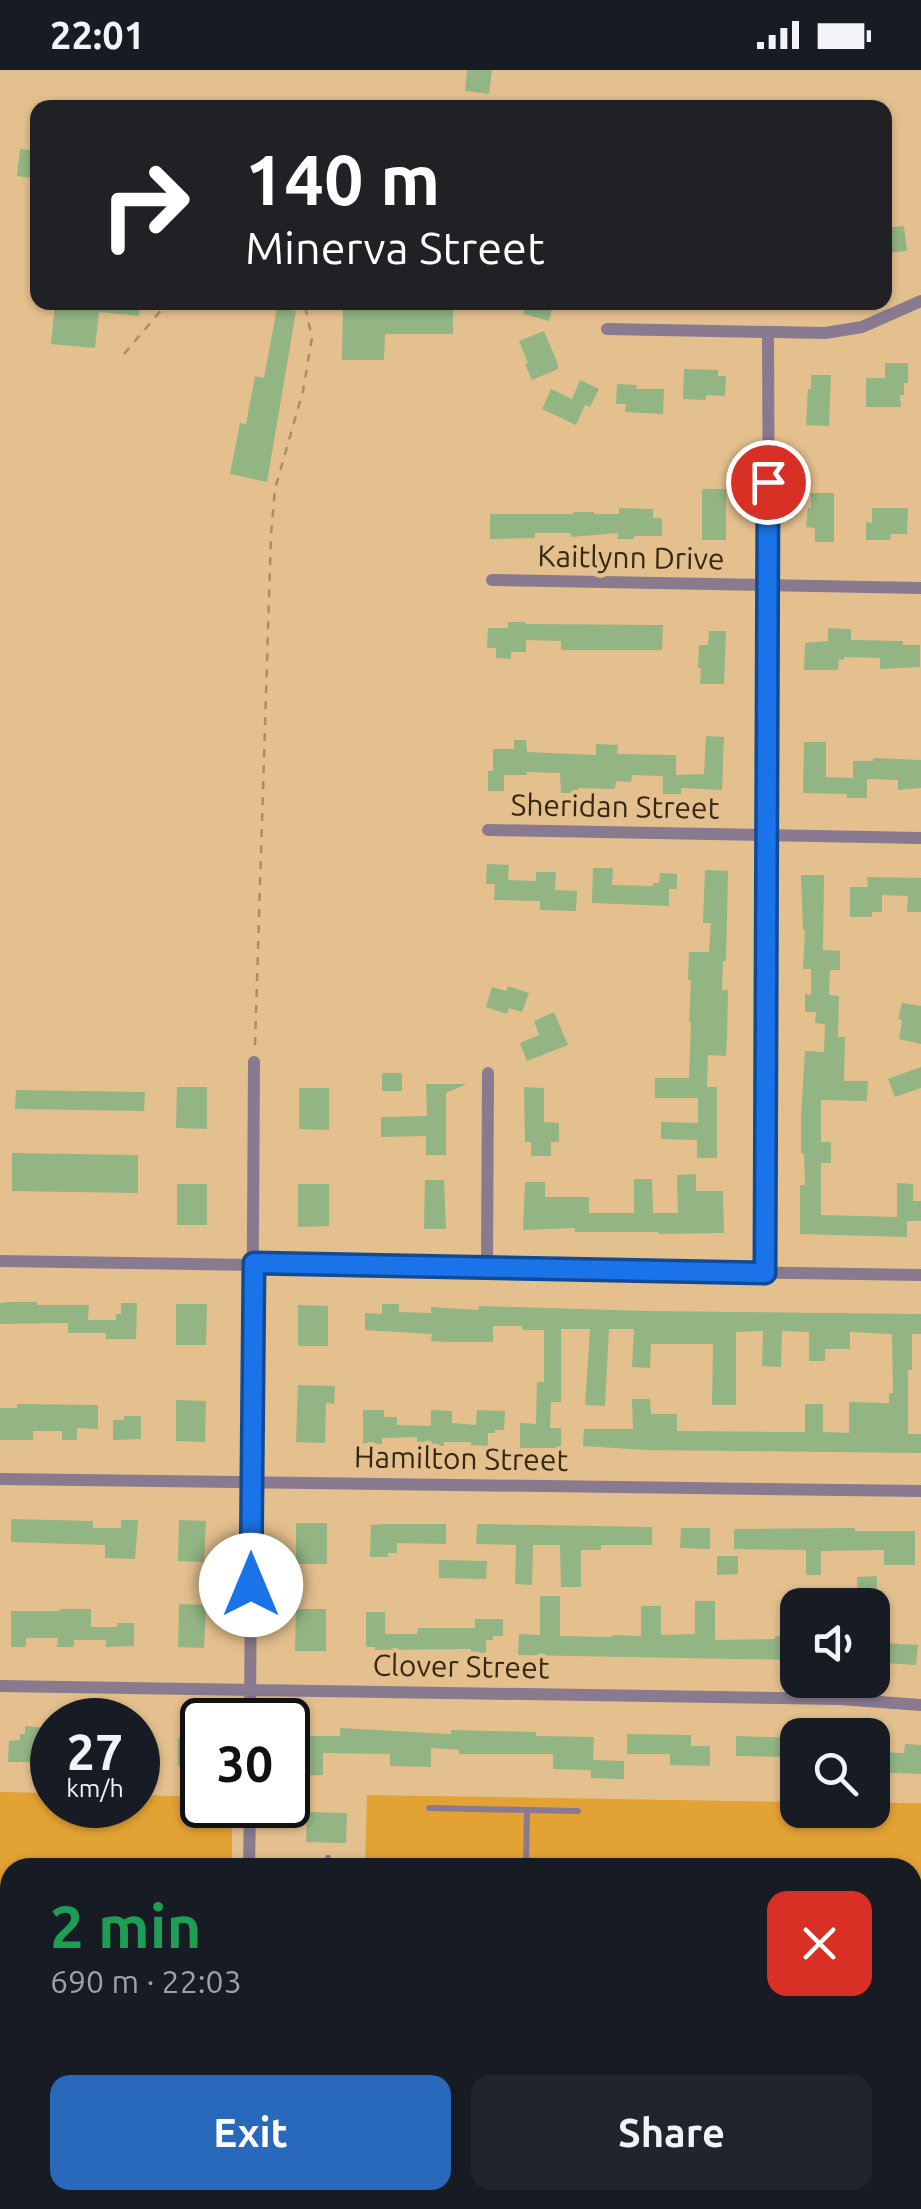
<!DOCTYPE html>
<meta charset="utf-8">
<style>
:root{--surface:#171b24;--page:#20242c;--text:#f1f3f6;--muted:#9ea1a6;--accent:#2869bb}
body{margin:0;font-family:Ubuntu,sans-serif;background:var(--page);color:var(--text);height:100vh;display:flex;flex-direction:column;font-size:38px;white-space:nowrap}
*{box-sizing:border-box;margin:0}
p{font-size:32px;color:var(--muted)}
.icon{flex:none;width:55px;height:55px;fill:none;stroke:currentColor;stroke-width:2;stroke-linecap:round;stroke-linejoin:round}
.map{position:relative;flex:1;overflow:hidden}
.details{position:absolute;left:0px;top:1788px;width:922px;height:352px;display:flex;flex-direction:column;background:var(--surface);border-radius:30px 30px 0 0;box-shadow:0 2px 8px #0004}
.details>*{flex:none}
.top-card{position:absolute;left:30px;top:30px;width:862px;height:210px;border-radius:20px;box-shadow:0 2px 8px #0004;background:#202124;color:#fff;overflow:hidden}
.fabs{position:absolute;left:780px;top:1518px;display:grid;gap:20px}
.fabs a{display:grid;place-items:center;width:110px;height:110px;border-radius:20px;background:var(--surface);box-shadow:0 2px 8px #0004;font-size:50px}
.speed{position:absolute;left:30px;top:1628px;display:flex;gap:20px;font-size:50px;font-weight:700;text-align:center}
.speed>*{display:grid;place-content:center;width:130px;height:130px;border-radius:50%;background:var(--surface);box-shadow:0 2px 8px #0004;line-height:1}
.speed small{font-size:25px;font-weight:400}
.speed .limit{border:5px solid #111;border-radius:15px;background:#fff;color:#111}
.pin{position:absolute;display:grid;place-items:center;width:85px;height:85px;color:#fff;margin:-42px;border:5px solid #fff;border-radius:50%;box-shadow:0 2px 10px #0007}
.me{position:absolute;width:110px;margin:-55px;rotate:0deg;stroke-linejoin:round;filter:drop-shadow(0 0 8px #0008)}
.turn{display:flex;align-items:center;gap:35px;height:210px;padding:0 50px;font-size:45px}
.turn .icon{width:130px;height:130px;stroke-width:2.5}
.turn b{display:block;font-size:70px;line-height:85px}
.round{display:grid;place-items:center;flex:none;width:105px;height:105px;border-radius:20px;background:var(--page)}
.overview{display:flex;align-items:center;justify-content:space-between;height:170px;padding:0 50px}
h1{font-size:60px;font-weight:700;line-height:75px;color:#1e9e55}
.action{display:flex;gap:20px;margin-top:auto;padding:20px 50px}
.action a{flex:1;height:115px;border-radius:20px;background:var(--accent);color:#fff;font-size:40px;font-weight:700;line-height:115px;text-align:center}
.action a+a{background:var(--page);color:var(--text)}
.status{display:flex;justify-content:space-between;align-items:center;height:70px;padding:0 50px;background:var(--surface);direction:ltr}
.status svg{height:28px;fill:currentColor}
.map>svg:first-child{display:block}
.green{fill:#e3a234}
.building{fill:#93b483}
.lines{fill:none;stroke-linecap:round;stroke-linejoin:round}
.path{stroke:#ab8e66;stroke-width:2.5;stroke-dasharray:8 8;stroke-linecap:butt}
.lane{stroke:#897a8f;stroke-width:6}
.street{stroke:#897a8f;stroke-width:12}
.primary{stroke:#553c5f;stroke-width:20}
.route-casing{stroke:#114b97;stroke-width:25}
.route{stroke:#1a73e8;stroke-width:18}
.labels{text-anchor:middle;stroke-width:9;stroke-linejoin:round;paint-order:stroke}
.street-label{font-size:30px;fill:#362813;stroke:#e4c08e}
</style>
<div class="status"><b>22:01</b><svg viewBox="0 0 49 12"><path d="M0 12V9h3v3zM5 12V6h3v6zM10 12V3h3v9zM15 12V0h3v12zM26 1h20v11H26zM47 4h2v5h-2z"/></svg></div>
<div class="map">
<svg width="921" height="2139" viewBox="0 0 921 2139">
<rect width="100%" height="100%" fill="#e4c08e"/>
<!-- green -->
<path class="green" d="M0 1722 52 1723V1735H138V1725L202 1727V1735H232V1797L10 1798V2130H233V2139H0Z
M367 1725 797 1732 798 1740H872L873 1733H921V2056L913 2059 912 1798H365Z
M921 2104V2139H818L844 2130H912L913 2107Z
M356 2130H698L671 2139H356Z"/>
<!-- building -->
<path class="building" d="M467 0H492L489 24 465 21Z
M20 79 38 81V109L17 106Z
M904 156 907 181 885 183V158Z
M55 232H140L139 246 99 242 95 278 51 274Z
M343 232H453V264H385L384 290H342Z
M526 232 553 235 549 251 523 244Z
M277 238 296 241 267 412 230 404 240 353 246 354 255 306 264 308Z
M544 261 558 294V299L532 310 525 294 528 293 519 271Z
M885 293H908V313H904V325H900L901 337H866V308H885Z
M684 299 718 300V306H726L725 326 706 325V330L683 329Z
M811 305H831L829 356 806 355 808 319H811Z
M580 310 599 319 590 337 585 335 576 355 542 339 551 319 572 329Z
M617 314 637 315 636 319H664L663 344 625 342 626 334H616Z
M702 419H726V470H702Z
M811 423H834V472H815V458L806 457 808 438H811Z
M619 438 653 439V448H662V466H634V469H617L618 463 571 467V463H535V468L490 469V444H573V442H594V444H619Z
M872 438H908L907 464H891L890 470H866V452L872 453Z
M508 552H526V554L663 555 662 580H561V571L526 570V582H511V589L496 588V578H487L488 558H508Z
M828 558 851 559V570L903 571V575H920V597L880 599V588L844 587V590L839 589 838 600H804L805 573 828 571Z
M709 561H726L724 614H700L701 598H698L699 575H708Z
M706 666 724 667 722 720 681 718V724H663V706L632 705 631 712 616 711 615 719 578 718V723H561L560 703 527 702V705H504V721H488V701H493V679H514V670H526L527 682 596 685V674L618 675 617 684 676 685V705L704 704Z
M804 672H826V707L853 708V691H873V688L921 690V718L898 720V710L867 709V728H847V724L803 723Z
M487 794 509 795 508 810 536 811V802H556L555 820 577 821 576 841 540 840V831L494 830 495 814H486Z
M593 798H613L612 815 653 816V813H659L660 803 677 804V819H669V836L592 833Z
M705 800 728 801 726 891H723L722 920H728L727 966 726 986 708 985 707 1017H717V1088H697V1070L661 1069V1052L698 1053V1028H655V1008H689L691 952H689L691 910H688L689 882H709L711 853H703Z
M801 805H824L823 880 840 881V900H830L829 925 839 926 838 967H845L844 1011H868L867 1031 821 1030V1072H831V1093H821V1145L897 1147V1113L913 1114V1131H921V1151H907V1167L800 1164V1115H805L804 1084 801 1083V1046L805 981 824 982 825 954 815 953 816 942H805V924L811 925V899H803L805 860H803Z
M867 807 921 808V842H907L908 826 882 825V842H872V847H850V817H868Z
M508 916 529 923 522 942 509 938 507 944 486 937 492 917 506 921Z
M902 933 921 936V974L899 969 902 950 898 949Z
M554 942 568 975 527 991 520 973 539 965 534 951Z
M921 997V1018L895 1027 888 1009Z
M382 1003H402V1021H382Z
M426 1014H467L446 1023V1085H426V1066L381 1067V1047L427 1046Z
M177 1017H207V1059L176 1058Z
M524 1017 544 1018V1052L559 1053V1072H551V1086H531V1072H525Z
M299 1018H329V1060L299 1059Z
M16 1020 145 1022 144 1041 15 1039Z
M12 1083 138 1085V1123L12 1121Z
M696 1104V1121H723L724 1163 658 1164V1162H575V1158L523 1160 525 1112H545V1127H589V1143H634V1109H652L653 1143H678L677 1105Z
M425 1110H444L446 1159H424Z
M177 1114H207V1155H177Z
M298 1114H329V1156L298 1157Z
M9 1232H37V1235H89L88 1250H116V1244H121V1233H137L136 1269H106V1263H68V1253L0 1254V1233Z
M176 1234H207L206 1275H176Z
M382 1234H399V1242L431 1243V1237L479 1240V1236L645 1241 921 1244V1264H912V1300H908V1364H921V1383L646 1380 583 1376 584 1359H633L632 1329H650L651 1344H677V1361L805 1362V1334H823V1362L849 1363V1332L889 1333V1323H893L892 1264 850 1262V1279H825V1291H809V1262L782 1261 781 1297 762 1296 763 1261 736 1262V1335H712L713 1274H651L650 1298 632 1297 634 1259H609L605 1336 585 1335 590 1259H561V1332H551L550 1358H561V1378H520V1353L536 1354 537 1312H544V1260H522V1256H493V1272H448L431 1271 432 1264 365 1260V1243L382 1244Z
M298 1235 328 1236V1276H298Z
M298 1315 335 1316 334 1334 326 1333 325 1373 296 1372Z
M176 1330 206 1331 205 1372 176 1371Z
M17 1334 98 1335V1359L77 1358V1370H62V1361H33V1370H0V1338H17Z
M363 1340H384V1347H397V1355L431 1356V1340L452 1341V1353L476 1355 477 1340 505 1341 504 1360H495V1363H488V1376L471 1375V1372H444V1376L417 1375V1367L382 1368V1374L363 1373Z
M124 1346H141V1369L113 1370V1350H124Z
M11 1449 93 1451V1458H121V1450H138L135 1489 105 1488V1475L11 1472Z
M179 1450 206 1451 204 1492 178 1491Z
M296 1453H327V1494H296Z
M384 1454H446V1474L397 1473V1483H388V1487H370L371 1455Z
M477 1454 652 1457V1475H601V1480H581V1517H561L560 1475H533L532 1515 515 1514 516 1475 476 1474Z
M681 1458H710V1479L680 1478Z
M855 1458V1461H915V1495H884V1480L821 1481V1505H806V1480L734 1479V1459Z
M717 1486H738V1504L717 1505Z
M439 1490 487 1491 486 1509 439 1508Z
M877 1506V1524H858L857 1507Z
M540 1526H560V1566L612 1567 613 1565 641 1566V1536H661V1565L695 1564V1531H715V1570L775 1569V1566H798V1590L518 1585 519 1564 540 1565Z
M179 1534 206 1535 204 1578 178 1577Z
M60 1539H91V1557H117V1553H134V1576L106 1577V1570H74V1577H57L58 1568H26V1577H11V1541H60Z
M296 1539H326V1581H295Z
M366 1542H385V1564H417L418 1558H475V1549H503V1566H493V1570H486V1583L471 1582V1579L375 1580V1577H366Z
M885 1573 918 1575 916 1595 883 1593Z
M25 1656 48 1658V1671H41L40 1692H8L9 1671 20 1670V1664H25Z
M340 1658 451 1664V1660L536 1662V1666L594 1667 593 1690 624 1691V1709L591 1708V1700L553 1699V1684H459V1680L431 1678V1697L390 1696V1684L323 1683V1705L298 1706 299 1701H296V1671H299V1666H340Z
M181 1660H199V1668H201V1695H198V1704H181V1696H178V1668H182Z
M627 1664 691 1665V1676H710V1696L670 1695V1684H627Z
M736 1666 798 1668V1687L736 1686Z
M905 1674 921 1675V1704L872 1702V1682L904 1683Z
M307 1742 347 1743 346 1773 306 1772Z"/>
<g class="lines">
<!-- path -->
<path class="path" d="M124 284 168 232
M255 975 271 465 275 419 303 321 312 268 304 232"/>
<!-- lane -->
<path class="lane" d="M429 1738 527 1740
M328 1798V1788
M526 1798 527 1740 578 1741
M912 2052 918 2050 921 2064
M912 2121 921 2118
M478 2130V2139
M317 2139V2133
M362 2139 363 2130
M574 2139V2130
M649 2139 676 2130
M858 2139 886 2130"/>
<!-- street -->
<path class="street" d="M607 259 825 263 862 257 921 231
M492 510 921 518
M488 760 921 768
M0 1191 921 1205
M487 1198 488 1003
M765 1203 769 516 768 263
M0 1409 921 1421
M0 1616 840 1629 921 1635
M250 1650 254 992
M249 1798 250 1735
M246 2139V2130"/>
<!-- primary -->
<path class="primary" d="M912 2086 921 2083
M748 2139 776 2130"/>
</g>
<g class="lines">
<!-- route casing -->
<g class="route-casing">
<path id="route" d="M251 1515 254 1193 765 1203 768 412"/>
</g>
<!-- route -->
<use href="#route" class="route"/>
</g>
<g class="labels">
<!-- street labels -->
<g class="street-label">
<text transform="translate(631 488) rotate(1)" y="10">Kaitlynn Drive</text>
<text transform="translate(615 737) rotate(1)" y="10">Sheridan Street</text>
<text transform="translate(461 1389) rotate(1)" y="10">Hamilton Street</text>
<text transform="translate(461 1597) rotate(1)" y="10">Clover Street</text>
</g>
</g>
</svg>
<div class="fabs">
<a><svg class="icon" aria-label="sound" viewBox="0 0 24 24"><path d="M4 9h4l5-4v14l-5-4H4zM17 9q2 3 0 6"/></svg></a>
<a><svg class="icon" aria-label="search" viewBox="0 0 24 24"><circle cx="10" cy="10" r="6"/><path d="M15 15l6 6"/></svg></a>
</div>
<div class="speed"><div>27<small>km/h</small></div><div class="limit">30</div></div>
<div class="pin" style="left:768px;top:412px;background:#d93025"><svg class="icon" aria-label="arrive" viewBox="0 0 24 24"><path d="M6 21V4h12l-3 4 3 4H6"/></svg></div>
<svg class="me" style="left:251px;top:1515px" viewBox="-20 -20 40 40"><circle r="19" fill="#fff"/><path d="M0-13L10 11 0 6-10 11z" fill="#1a73e8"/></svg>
<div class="top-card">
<div class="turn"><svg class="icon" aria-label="right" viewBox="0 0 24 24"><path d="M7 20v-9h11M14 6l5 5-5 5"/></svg><div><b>140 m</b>Minerva Street</div></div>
</div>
<section class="details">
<div class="overview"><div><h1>2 min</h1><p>690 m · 22:03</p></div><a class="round" style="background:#d93025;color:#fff"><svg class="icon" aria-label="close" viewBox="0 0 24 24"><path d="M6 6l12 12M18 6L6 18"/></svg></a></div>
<div class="action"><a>Exit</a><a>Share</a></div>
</section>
</div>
